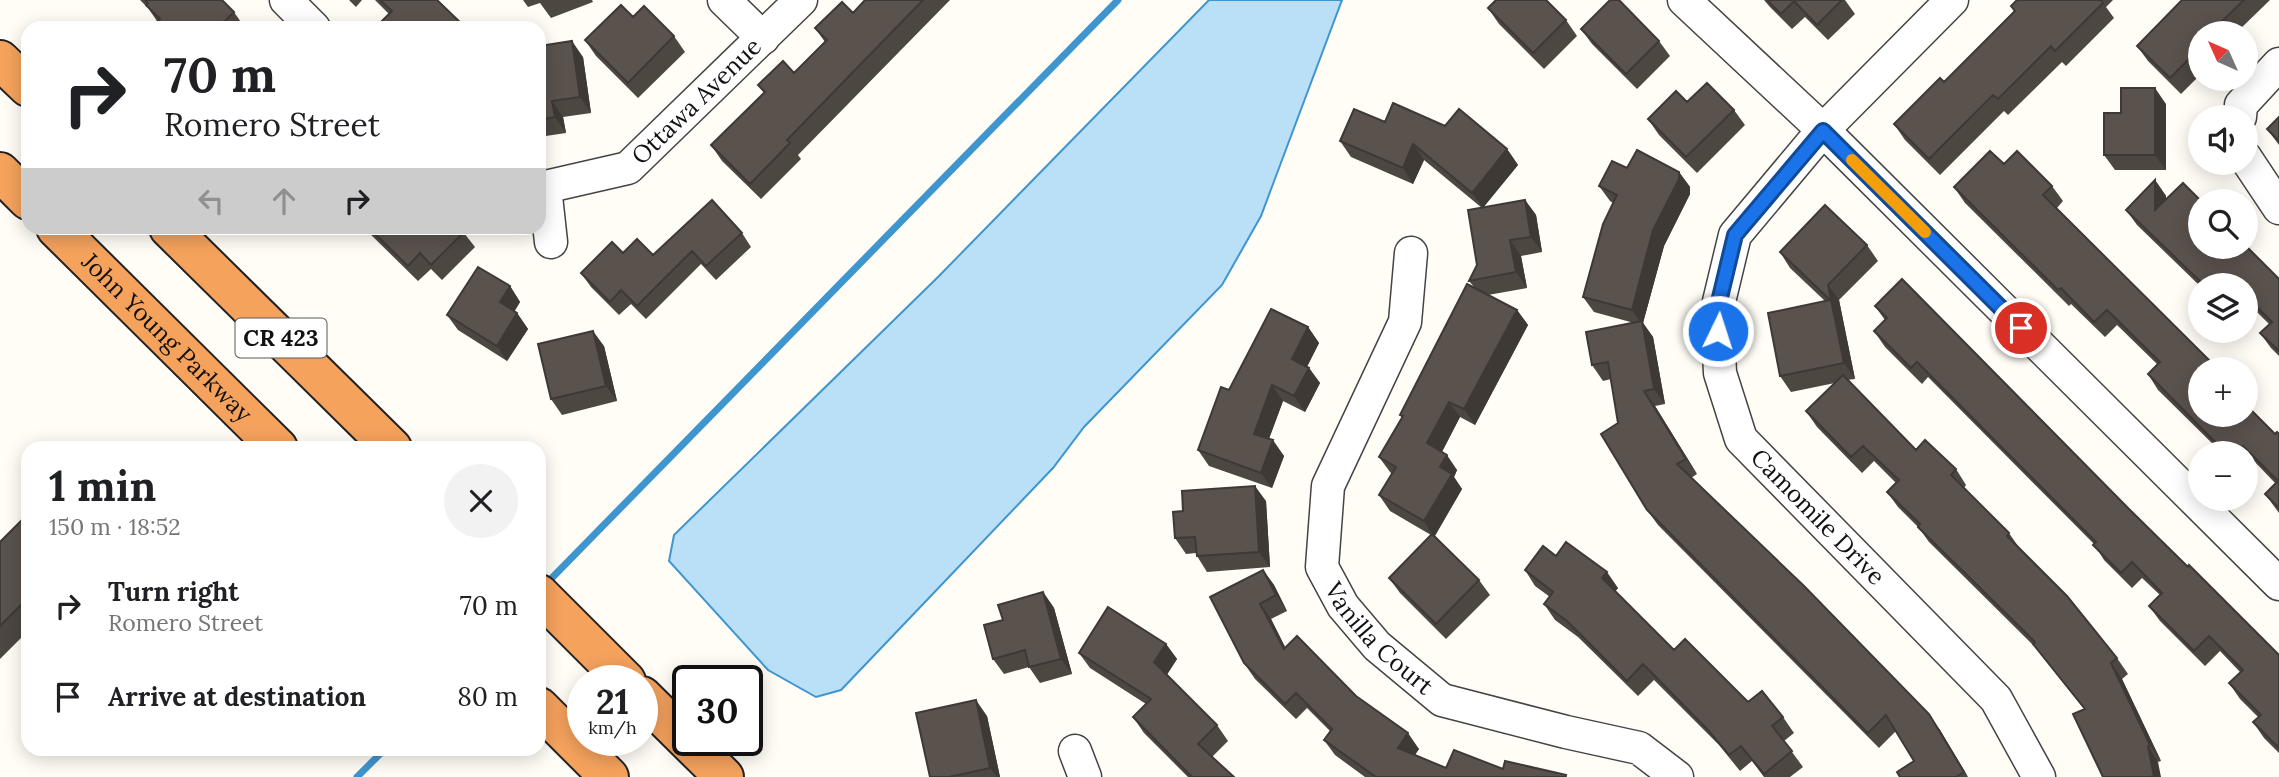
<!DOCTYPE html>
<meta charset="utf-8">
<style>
:root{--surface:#fff;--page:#f2f2f2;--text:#202124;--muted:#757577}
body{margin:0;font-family:Lora,serif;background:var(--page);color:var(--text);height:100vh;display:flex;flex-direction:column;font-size:26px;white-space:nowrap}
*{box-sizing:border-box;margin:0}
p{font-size:23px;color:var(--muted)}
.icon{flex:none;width:38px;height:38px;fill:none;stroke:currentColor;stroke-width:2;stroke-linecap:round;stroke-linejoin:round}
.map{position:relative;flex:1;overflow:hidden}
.side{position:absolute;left:21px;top:441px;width:525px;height:315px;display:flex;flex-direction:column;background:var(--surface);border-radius:21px;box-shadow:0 4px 18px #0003}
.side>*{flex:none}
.guide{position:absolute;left:21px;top:21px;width:525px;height:214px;border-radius:21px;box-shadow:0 4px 18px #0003;background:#fff;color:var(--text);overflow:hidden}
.needle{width:46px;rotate:315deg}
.tools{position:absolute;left:2188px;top:21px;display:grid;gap:14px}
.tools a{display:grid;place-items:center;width:70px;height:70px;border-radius:50%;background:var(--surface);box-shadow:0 4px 18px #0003;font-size:35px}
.speed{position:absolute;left:567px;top:665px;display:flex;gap:14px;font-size:35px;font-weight:700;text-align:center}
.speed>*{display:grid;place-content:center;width:91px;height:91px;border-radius:50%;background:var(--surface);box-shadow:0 4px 18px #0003;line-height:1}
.speed small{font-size:18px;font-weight:400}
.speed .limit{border:4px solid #111;border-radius:10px;background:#fff;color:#111}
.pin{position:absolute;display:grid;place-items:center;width:60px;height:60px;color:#fff;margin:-30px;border:4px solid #fff;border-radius:50%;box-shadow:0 2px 7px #0007}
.me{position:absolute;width:77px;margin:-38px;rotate:4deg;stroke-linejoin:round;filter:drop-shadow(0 0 5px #0008)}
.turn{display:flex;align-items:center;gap:24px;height:147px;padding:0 28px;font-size:32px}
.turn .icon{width:91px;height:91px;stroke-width:2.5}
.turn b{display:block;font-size:49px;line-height:60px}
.lanes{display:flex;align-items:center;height:66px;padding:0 28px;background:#0003;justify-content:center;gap:35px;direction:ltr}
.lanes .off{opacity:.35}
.round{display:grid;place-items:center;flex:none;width:74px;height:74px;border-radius:37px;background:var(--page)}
.headline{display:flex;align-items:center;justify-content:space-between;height:119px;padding:0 28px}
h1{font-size:42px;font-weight:800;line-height:52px}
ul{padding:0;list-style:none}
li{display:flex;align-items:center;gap:21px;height:91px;padding:0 28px}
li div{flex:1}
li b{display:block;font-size:26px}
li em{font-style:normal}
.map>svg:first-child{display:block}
.water{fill:#b9e0f7;stroke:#3f96cf;stroke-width:2}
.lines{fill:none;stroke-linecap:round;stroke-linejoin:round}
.stream{stroke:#3f96cf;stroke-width:7}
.minor-casing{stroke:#444;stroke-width:35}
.highway-casing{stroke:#222;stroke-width:42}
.minor{stroke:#fff;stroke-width:32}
.highway{stroke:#f5a25d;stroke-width:38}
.wall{fill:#4d4742}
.shaded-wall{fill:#3f3936}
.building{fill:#5a524d;stroke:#3f3936;stroke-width:2}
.route-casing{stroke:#114b97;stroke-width:18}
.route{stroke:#1a73e8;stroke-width:12}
.slow{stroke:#f59e0b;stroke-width:12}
.labels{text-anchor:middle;stroke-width:7;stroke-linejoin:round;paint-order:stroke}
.shield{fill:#fff;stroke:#585858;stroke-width:2}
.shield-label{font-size:23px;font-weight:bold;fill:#111}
.street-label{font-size:24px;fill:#111;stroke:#fff}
</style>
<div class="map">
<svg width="2279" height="777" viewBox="0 0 2279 777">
<rect width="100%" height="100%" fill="#fffdf5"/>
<!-- water -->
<path class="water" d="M1209 0H1342L1261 216 1222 285 1084 427 1053 468 841 690 816 697 768 670 669 561 674 535 938 277Z"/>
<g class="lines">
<!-- stream -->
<path class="stream" d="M545 585 1118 0
M357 777 385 749"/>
<!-- minor casing -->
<g class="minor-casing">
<g id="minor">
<path d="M286 0 314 28"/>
<path d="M724 0 763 38"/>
<path d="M1684 0 1823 130 2279 584"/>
<path id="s1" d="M1952 0 1823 130 1735 235 1717 310 1720 373 1741 439 1996 699 2039 777"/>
<path d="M2240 117 2241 105 2279 64"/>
<path d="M2245 157 2279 208"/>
<path id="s2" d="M539 186 545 187 628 168 801 0"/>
<path d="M545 187 551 242"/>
<path id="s3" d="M1411 253 1405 322 1328 486 1322 567 1343 606 1377 646 1442 700 1566 732 1639 748 1677 777"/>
<path d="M1075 751 1085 777"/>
</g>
</g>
<!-- highway casing -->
<g class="highway-casing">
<g id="highway">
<path d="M0 60 28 87"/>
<path d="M0 172 28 200"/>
<path id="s4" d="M56 228 278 448"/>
<path d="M169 228 392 448"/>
<path d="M539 594 626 681"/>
<path d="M642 696 724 777"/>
<path d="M539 707 609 777"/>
</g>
</g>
<!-- minor -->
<use href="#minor" class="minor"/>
<!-- highway -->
<use href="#highway" class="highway"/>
</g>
<!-- wall -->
<path class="wall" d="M140 0H222L234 12 245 28H150L157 21 148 8Z
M349 0H362L356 7Z
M375 0H437L466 28H382L379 24 389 14Z
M523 0H592L593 2 551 18 540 3 528 7Z
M865 0H950L798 155 801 159 761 199 722 161 711 145 764 93 758 85 794 73 825 42 815 28 853 13Z
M1764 0H1845L1855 14 1828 40 1805 17 1792 29 1770 7Z
M2017 0H2113L2106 7 2114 18 2066 66 2062 62 2008 115 2004 111 1940 175 1905 140 1894 124 1944 82 2014 11 2011 6Z
M2182 0H2270L2236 33H2200V75L2181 94 2148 61 2137 46Z
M1488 8 1566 20 1577 36 1544 69 1499 24Z
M633 17 674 36 685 52 638 98 596 56 585 40Z
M1581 29 1659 41 1670 56 1637 89 1592 44Z
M539 46 583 57 591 113 563 117 566 133 539 137Z
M1687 102 1734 110 1745 125 1697 173 1659 135 1648 119Z
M2166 104V170H2115L2104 155 2121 113Z
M2279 117V145L2267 129Z
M1385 122 1445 126 1507 149 1518 165 1483 207 1525 200 1536 215 1542 252 1521 256 1527 288 1488 295 1517 310 1528 325 1475 425 1460 417 1442 452 1457 470 1454 477 1462 489 1435 536 1479 580 1490 595 1446 639 1400 593 1389 578 1431 535 1390 511 1379 495 1392 474 1390 472 1379 457 1402 418 1400 415 1474 287 1469 281 1477 265 1482 208 1424 160 1413 184 1351 157 1340 141Z
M2004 164 2052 186 2063 201 2057 208 2212 363 2216 369H2200L2275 434H2279V513L2265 494 2276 484 2254 461 2245 470V453H2222L2158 390 2148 374 2157 364 2117 325 2105 337 2071 304 2069 306 1965 203 1954 187Z
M1679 172 1690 187V194L1664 246 1643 323 1653 337 1665 404 1655 406 1697 474 1691 478 1940 730 1968 777H1900L1914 761 1896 731 1879 748 1658 525 1647 510 1618 423 1611 379 1603 381 1592 365 1634 323 1594 312 1583 297 1613 203 1610 201 1599 186Z
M2155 180 2166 196V200L2279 279V356L2271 348 2260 333 2269 324 2254 309 2245 317V285H2200V286L2137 225 2126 210Z
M364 228H460L475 247 442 280 431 269 418 281Z
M742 233 751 247 716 280 701 264 646 319 631 304 619 315 591 287 581 273 623 253 653 255Z
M1867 245 1878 261 1839 300 1855 379 1847 380 1916 450 1956 469 1966 485 1964 488 2009 533 2020 549 2117 658 2128 674 2122 679 2161 761 2158 762 2084 709 2035 647 1929 542 1919 528 1898 507 1887 492 1896 483 1874 461 1862 473 1817 427 1806 411 1835 383 1791 392 1780 376 1825 301 1790 268 1780 252Z
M510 286 520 302 514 312 517 313 528 329 507 361 458 330 447 315Z
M1875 306 2129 509 2279 655V753L2264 738 2253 722 2258 717 2240 699 2229 683 2240 672 2220 651 2205 666 2160 621 2149 606 2160 595 2142 578 2132 588 2104 560 2094 544 1928 377 1922 384 1885 347 1874 331 1885 320Z
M1308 327 1319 343 1307 366 1309 368 1320 383 1305 412 1283 401 1269 439 1284 456 1272 488 1209 466 1198 450 1229 390Z
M604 346 617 401 562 415 551 399Z
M1266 501 1270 567 1207 572 1197 556 1196 553 1186 554 1175 538Z
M28 514V631L0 659V542Z
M1556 556 1618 588 1615 591 1674 650 1748 702 1783 717 1794 733 1784 741 1803 767 1790 777H1764L1752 761 1740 771 1719 745 1654 680 1638 696 1578 637 1555 620 1544 604 1550 597 1535 586 1525 570Z
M1263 570 1274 585 1287 611 1271 619 1285 647 1356 696 1419 749 1415 755 1446 768 1503 769 1566 775 1567 777H1365L1335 755 1324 740 1330 731 1307 708 1296 719 1255 679 1244 663Z
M1043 592 1054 608 1072 674 1040 683 1029 667 1004 674 993 659 1003 620Z
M1166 644 1177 659 1166 675 1217 725 1228 741 1212 757 1234 777H1188L1144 733 1133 717 1146 704 1090 668 1079 653Z
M987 716 1000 777H930Z"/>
<!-- shaded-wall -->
<path class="shaded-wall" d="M572 41 583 57 591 113 580 97Z
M2155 88 2166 104V170L2155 155Z
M552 101 563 117 566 133 555 117Z
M1413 144 1424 160 1413 184 1403 168Z
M1507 149 1518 165 1483 208 1472 193Z
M1679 172 1690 187V194L1664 246 1643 323 1653 337 1665 404 1654 389 1642 324 1632 310 1653 230Z
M2155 180 2166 196V226L2155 210Z
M1525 200 1536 215 1542 252 1531 237Z
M1510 240 1521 256 1527 288 1516 272Z
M1828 285 1839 300 1855 379 1844 363Z
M510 286 520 302 510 318 500 302Z
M1517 310 1528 325 1475 425 1464 409Z
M517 313 528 329 507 361 497 346Z
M1308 327 1319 343 1303 375 1292 359Z
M593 331 604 346 617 401 606 386Z
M1309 368 1320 383 1305 412 1294 396Z
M1272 385 1283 401 1265 449 1254 434Z
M1644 391 1655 406 1697 474 1686 459Z
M1449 402 1460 417 1438 459 1427 443Z
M1273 440 1284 456 1272 488 1261 473Z
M1447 455 1457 470 1454 477 1462 489 1434 537 1424 521 1440 467Z
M1255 486 1266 501 1270 567 1259 552Z
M1263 570 1274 585 1287 611 1276 595Z
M1607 572 1618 588 1613 594 1602 578Z
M1043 592 1054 608 1072 674 1061 659Z
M1260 604 1271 619 1294 665 1284 649Z
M1166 644 1177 659 1165 678 1154 662Z
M2111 663 2122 679 2161 761 2150 745Z
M976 700 987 716 1000 777H997L990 768Z
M1929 714 1940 730 1968 777 1964 772Z
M1408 733 1419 749 1408 764 1398 748Z
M2148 746 2158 762 2161 777H2154Z"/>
<!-- building -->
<path class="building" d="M145 0H222L234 12 222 24 226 28H150L160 19 146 5 148 3Z
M380 0H437L466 28H383L379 24 392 11Z
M865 0H923L787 140 790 143 750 184 711 145 765 92 758 85 783 61 794 73 827 40 815 28 842 2 853 13Z
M1496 0H1546L1566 20 1533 53 1488 8Z
M1610 0H1619L1659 41 1626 74 1581 29Z
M1767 0H1842L1817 25 1794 1 1781 14Z
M2017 0H2101L2103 3 2055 51 2051 46 1998 99 1993 95 1929 159 1894 124 1940 78 1944 82 2015 11 2011 6Z
M2182 0H2244L2212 31 2214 33H2200V48L2170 78 2137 46Z
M621 5 633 17 644 6 674 36 628 83 585 40Z
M572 41 580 97 552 101 555 117 539 120V46Z
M1707 83 1734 110 1686 157 1648 119 1676 91 1687 102Z
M2121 88H2155V155H2104V113H2121Z
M1393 103 1445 126 1459 109 1507 149 1472 193 1413 144 1403 168 1340 141 1354 109 1385 122Z
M2279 117V141L2267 129Z
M1637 150 1679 172V179L1653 230 1632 310 1583 297 1603 224 1617 195 1599 186 1612 161 1627 168Z
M1990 151 2004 164 2017 151 2052 186 2043 195 2212 363 2208 367 2211 369H2200V415H2245V404L2275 434 2277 432 2279 434V508L2265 494 2278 481 2243 446 2235 453H2226L2148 374 2160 362 2107 310 2094 322 2061 288 2058 290 1954 187Z
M2155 180V210L2183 183 2201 201H2200V247H2245V245L2279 279V351L2260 333 2272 322 2245 295V285H2204L2126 210Z
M712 200 742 233 706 266 692 251 637 306 621 290 610 302 581 273 612 242 623 253 637 239 653 255Z
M1525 200 1531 237 1510 240 1516 272 1469 281 1477 265 1468 210Z
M1825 205 1867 245 1828 285 1844 363 1780 376 1768 313 1830 300 1780 252Z
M369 228H460L464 232 431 265 420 253 408 266Z
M478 267 510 286 500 302 517 313 497 346 447 315Z
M1902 279 2129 509 2188 567 2189 565 2279 655V748L2253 722 2261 715 2229 683 2243 670 2209 636 2194 651 2149 606 2162 593 2132 562 2121 573 2093 545 2096 542 1917 362 1911 368 1874 331 1887 318 1875 306Z
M1467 284 1517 310 1464 409 1449 402 1427 443 1447 455 1440 467 1452 474 1424 521 1379 495 1396 467 1379 457 1403 416 1400 415Z
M1271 309 1308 327 1292 359 1309 368 1294 396 1272 385 1254 434 1273 440 1261 473 1198 450 1221 387 1229 390Z
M1642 321 1654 389 1644 391 1686 459 1677 464 1804 586 1929 714 1964 772 1956 777H1900L1897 772 1914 761 1886 715 1868 733 1647 510 1601 434 1618 423 1608 362 1592 365 1586 332Z
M593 331 606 386 551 399 538 344Z
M1843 375 1916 450 1925 440 1956 469 1951 475 2009 533 2007 536 2067 596 2117 658 2111 663 2150 745 2148 746 2154 777H2103L2073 714 2085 709 2033 644 2035 642 1918 527 1920 524 1887 492 1899 480 1863 446 1851 457 1806 411Z
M1255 486 1259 552 1197 556 1195 537 1175 538 1173 512 1183 511 1182 491Z
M28 514V598L0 626V542Z
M1432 534 1479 580 1436 624 1389 578Z
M1566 542 1607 572 1602 578 1674 650 1685 639 1748 702 1762 691 1783 717 1772 726 1792 751 1764 774 1741 746 1729 755 1708 730 1643 664 1627 681 1567 621 1544 604 1553 592 1525 570 1543 546 1556 556Z
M1263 570 1276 595 1260 604 1284 649 1297 636 1356 696 1408 733 1398 748 1446 768 1454 750 1503 769 1505 761 1566 775 1565 777H1376L1324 740 1332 729 1296 693 1285 704 1244 663 1210 597Z
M1043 592 1061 659 1029 667 1025 650 993 659 984 625 1003 620 998 605Z
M1108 607 1166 644 1154 662 1217 725 1198 744 1234 777H1190L1191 776 1133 717 1151 699 1079 653Z
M976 700 990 768 949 777H930L916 713Z"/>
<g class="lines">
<!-- route casing -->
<g class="route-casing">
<path id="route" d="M1718 331 1717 310 1735 235 1823 131 2021 328"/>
</g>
<!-- route -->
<use href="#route" class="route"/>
<!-- slow -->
<path class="slow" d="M1852 160 1925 232"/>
</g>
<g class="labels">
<!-- shield labels -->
<rect class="shield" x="235.5" y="318.5" width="91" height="39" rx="5"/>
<g class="shield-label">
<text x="281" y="346">CR 423</text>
</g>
<!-- street labels -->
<g class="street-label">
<text dy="8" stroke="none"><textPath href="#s2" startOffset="187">Ottawa Avenue</textPath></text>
<text dy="8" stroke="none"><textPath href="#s4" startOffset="156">John Young Parkway</textPath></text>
<text dy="8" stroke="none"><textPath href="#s1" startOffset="639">Camomile Drive</textPath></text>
<text dy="8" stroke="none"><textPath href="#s3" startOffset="424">Vanilla Court</textPath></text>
</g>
</g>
</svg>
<div class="tools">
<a><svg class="needle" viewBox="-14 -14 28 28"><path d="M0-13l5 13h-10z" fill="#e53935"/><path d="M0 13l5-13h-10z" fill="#757577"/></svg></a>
<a><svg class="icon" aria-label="sound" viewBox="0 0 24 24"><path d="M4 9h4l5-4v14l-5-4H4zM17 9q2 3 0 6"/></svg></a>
<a><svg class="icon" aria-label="search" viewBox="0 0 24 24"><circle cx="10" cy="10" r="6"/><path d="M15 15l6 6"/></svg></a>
<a><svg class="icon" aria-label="layers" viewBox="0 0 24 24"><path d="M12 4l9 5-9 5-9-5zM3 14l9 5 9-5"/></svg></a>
<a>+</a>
<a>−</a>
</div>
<div class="speed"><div>21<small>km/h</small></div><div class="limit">30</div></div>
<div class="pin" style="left:2021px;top:328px;background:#d93025"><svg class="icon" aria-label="arrive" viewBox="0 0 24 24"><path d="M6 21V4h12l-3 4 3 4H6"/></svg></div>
<svg class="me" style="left:1718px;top:331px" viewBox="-20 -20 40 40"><circle r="17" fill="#1a73e8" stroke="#fff" stroke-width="3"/><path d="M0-11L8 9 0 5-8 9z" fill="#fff"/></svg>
<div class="guide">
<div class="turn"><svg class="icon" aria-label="right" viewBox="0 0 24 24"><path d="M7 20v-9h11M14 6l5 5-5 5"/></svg><div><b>70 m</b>Romero Street</div></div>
<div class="lanes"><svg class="icon off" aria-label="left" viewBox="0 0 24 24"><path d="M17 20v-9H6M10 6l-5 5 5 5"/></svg><svg class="icon off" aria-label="ahead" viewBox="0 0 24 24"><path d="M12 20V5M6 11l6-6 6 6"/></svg><svg class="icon" aria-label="right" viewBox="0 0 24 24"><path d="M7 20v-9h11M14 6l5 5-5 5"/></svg></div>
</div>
<section class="side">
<div class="headline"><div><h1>1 min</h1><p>150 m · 18:52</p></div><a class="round"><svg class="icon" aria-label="close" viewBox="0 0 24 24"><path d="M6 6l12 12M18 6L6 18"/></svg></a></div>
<ul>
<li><svg class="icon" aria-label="right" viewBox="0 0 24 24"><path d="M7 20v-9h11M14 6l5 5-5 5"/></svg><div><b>Turn right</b><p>Romero Street</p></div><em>70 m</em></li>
<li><svg class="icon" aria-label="arrive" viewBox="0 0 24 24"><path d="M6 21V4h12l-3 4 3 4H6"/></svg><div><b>Arrive at destination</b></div><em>80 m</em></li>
</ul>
</section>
</div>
